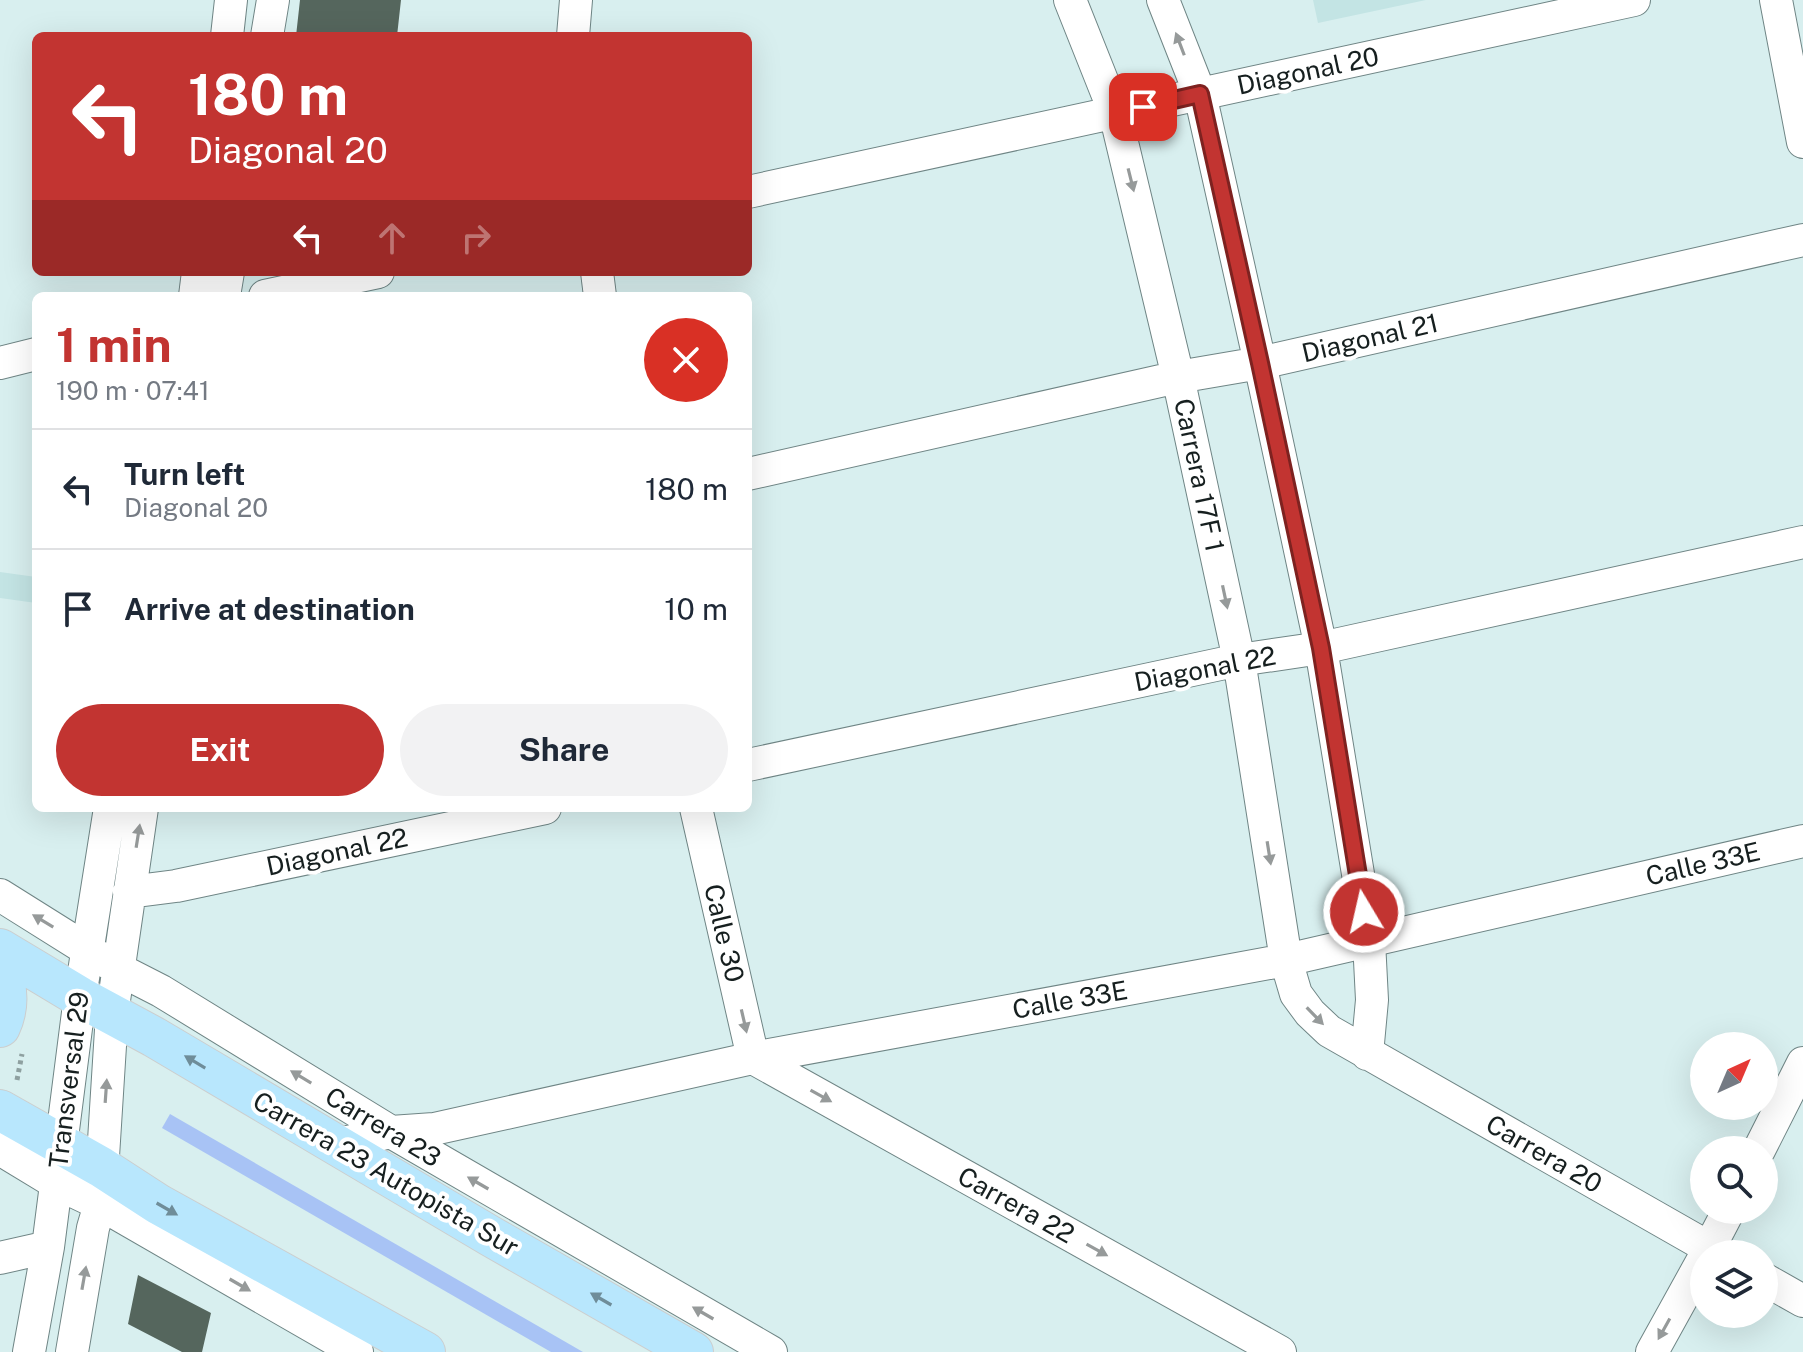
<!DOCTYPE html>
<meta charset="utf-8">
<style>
:root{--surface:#fff;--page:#f2f2f3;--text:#1f2937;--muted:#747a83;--line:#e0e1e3;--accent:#c23431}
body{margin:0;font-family:"Public Sans",sans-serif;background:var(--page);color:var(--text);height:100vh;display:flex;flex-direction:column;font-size:30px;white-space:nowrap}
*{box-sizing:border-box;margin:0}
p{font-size:26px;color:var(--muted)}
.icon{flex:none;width:44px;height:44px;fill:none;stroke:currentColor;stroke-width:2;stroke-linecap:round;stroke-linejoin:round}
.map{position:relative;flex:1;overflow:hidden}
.panel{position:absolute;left:32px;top:292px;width:720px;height:520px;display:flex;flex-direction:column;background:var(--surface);border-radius:12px;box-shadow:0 8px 32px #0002}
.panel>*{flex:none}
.hud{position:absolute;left:32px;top:32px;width:720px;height:244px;border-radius:12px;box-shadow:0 8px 32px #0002;background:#c23431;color:#fff;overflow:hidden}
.needle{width:52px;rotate:44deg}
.tools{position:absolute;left:1690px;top:1032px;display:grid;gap:16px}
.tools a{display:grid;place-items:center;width:88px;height:88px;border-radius:50%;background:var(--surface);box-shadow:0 8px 32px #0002;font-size:40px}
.pin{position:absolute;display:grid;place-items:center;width:68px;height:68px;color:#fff;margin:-34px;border-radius:16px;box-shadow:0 4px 12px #0006}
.me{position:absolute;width:88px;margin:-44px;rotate:351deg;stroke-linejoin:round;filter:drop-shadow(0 0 6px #0008)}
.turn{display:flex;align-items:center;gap:28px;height:168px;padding:0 24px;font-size:36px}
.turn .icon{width:104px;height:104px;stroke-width:2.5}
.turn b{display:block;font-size:56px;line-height:68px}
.lanes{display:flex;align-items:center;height:76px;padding:0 24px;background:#0003;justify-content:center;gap:40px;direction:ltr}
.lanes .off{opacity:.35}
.round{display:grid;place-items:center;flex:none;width:84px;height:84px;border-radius:42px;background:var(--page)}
.overview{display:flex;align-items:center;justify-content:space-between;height:136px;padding:0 24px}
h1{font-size:48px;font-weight:700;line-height:60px;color:var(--accent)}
.cta{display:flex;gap:16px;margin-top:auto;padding:16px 24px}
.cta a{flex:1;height:92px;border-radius:48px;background:var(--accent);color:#fff;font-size:32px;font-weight:700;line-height:92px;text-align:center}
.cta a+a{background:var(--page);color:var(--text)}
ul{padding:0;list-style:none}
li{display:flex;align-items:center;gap:24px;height:120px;padding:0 24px;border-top:2px solid var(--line)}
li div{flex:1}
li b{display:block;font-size:30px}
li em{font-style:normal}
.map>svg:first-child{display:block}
.built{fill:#c3e4e4}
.water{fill:#a8c3f5}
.building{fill:#55665d}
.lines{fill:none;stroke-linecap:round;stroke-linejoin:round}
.minor-casing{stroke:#6f8585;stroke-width:34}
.major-casing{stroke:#cccece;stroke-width:42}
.path{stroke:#8ea0a0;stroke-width:5;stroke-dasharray:4 4;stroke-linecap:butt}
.minor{stroke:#fff;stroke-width:32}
.major{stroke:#b8e7fd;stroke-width:40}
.oneway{fill:#969a9a}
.oneway2{fill:#6f8d99}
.route-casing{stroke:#7e2220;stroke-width:20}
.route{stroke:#c23431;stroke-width:14}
.labels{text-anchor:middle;stroke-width:8;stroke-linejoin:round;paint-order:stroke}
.street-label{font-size:26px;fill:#161f1f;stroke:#fff}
</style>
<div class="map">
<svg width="1803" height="1352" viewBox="0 0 1803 1352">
<rect width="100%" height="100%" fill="#d8efef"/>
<!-- built -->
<path class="built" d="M1313 0H1426L1318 23Z
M0 572 36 577V603L0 598Z"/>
<!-- water -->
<path class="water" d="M170 1114 583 1352H551L162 1128Z"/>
<!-- building -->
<path class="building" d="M300 0H401L397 36H296Z
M138 1275 211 1313 202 1352H182L128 1324Z"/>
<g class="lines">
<!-- minor casing -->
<g class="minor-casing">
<path id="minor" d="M1070 0 1115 113 1178 377 1239 660 1286 960 1296 994 1310 1013 1329 1031 1720 1254
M1163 0 1200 94 1260 363 1321 648 1369 941 1372 1000 1367 1054
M1776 0 1803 142
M227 36 231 0
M267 36 273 0
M573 36 576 0
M748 192 1634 0
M597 272 600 296
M195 296 198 272
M224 296 228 272
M265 296 378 272
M0 363 36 354
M748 474 1178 377 1260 363 1803 240
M748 765 1239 660 1321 648 1803 542
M696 808 753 1058 1280 1352
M129 892 176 886 545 808
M0 895 118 969 161 991 391 1132 771 1352
M334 1145 391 1132 434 1129 753 1058 1286 960 1803 841
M0 1149 56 1183 100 1204 357 1352
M1759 1150 1803 1063
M1706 1254 1729 1210
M0 1258 48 1247
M1764 1279 1803 1301
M29 1352 48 1247 80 997 110 808
M72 1352 93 1228 100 1204 112 1014 142 808
M1652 1352 1704 1258"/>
</g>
<!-- major casing -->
<g class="major-casing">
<path id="major" d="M0 949 80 997 154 1037 492 1237 693 1352
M0 968C8 988 9 1008 0 1027
M0 1110 101 1167 158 1204 425 1352"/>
</g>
<!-- path -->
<path class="path" d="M17 1080 22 1054"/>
<!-- minor -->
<use href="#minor" class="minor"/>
<!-- major -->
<use href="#major" class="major"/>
</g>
<!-- one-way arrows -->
<defs><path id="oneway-solid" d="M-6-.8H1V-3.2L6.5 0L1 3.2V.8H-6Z" transform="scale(2)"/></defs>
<g class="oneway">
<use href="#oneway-solid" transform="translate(1180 44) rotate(-111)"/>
<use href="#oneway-solid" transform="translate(1131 180) rotate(76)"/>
<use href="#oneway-solid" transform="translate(1225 597) rotate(78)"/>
<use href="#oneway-solid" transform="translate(138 836) rotate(-81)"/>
<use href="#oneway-solid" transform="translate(1269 853) rotate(81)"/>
<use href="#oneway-solid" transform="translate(43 921) rotate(-149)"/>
<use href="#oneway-solid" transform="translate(1315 1016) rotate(46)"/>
<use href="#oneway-solid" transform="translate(744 1021) rotate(77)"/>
<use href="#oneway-solid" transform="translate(301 1077) rotate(-149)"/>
<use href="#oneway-solid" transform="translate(106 1091) rotate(-86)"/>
<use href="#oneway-solid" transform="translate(821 1096) rotate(29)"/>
<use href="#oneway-solid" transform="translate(478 1183) rotate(-150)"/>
<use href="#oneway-solid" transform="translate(1097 1250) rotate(29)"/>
<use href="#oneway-solid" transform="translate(84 1278) rotate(-80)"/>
<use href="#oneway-solid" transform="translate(240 1285) rotate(30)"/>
<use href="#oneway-solid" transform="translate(703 1313) rotate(-150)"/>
<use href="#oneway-solid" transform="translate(1664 1329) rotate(119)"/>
</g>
<g class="oneway2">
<use href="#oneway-solid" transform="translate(195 1062) rotate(-149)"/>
<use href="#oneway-solid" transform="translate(167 1209) rotate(30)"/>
<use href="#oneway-solid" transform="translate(601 1299) rotate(-150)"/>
</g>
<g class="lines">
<!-- route casing -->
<g class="route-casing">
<path id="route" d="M1143 107 1200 94 1260 363 1321 648 1364 912"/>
</g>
<!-- route -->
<use href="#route" class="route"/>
</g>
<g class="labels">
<!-- street labels -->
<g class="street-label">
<text transform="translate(1308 71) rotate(-12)" y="9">Diagonal 20</text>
<text transform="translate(1370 338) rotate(-13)" y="9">Diagonal 21</text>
<text transform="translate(1199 475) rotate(78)" y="9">Carrera 17F 1</text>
<text transform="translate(1205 669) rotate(-11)" y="9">Diagonal 22</text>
<text transform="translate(337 852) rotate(-12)" y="9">Diagonal 22</text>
<text transform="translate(1703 864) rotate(-13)" y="9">Calle 33E</text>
<text transform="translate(724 933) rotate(77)" y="9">Calle 30</text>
<text transform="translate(1070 1000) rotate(-10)" y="9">Calle 33E</text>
<text transform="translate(69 1080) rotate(-83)" y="9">Transversal 29</text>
<text transform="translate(383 1127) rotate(31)" y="9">Carrera 23</text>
<text transform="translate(1544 1154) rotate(30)" y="9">Carrera 20</text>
<text transform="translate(386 1174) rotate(30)" y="9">Carrera 23 Autopista Sur</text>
<text transform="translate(1016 1205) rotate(29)" y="9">Carrera 22</text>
</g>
</g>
</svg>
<div class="tools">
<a><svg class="needle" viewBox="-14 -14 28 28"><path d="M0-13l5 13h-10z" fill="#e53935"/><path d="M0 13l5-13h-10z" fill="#747a83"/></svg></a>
<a><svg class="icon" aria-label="search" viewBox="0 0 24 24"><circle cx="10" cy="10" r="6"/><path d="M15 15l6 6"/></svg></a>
<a><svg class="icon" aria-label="layers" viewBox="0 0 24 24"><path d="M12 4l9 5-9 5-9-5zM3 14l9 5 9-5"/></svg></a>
</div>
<div class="pin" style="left:1143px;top:107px;background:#d93025"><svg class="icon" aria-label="arrive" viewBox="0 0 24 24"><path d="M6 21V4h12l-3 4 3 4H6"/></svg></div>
<svg class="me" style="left:1364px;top:912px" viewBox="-20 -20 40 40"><circle r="17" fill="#c23431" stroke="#fff" stroke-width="3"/><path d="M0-11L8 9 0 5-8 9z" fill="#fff"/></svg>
<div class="hud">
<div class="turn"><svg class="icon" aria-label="left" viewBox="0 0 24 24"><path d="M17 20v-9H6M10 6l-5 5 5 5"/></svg><div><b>180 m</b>Diagonal 20</div></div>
<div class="lanes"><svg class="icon" aria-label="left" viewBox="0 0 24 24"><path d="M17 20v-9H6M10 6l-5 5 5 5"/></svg><svg class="icon off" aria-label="ahead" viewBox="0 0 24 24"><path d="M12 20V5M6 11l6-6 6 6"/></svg><svg class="icon off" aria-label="right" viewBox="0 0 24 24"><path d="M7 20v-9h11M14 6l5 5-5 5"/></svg></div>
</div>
<section class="panel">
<div class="overview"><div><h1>1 min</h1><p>190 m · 07:41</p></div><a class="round" style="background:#d93025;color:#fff"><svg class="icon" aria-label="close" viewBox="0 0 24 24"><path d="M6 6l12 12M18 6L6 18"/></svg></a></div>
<ul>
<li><svg class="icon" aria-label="left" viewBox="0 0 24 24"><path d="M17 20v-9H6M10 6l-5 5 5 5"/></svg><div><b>Turn left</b><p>Diagonal 20</p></div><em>180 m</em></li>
<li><svg class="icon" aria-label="arrive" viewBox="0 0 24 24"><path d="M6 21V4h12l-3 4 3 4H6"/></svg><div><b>Arrive at destination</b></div><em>10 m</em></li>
</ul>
<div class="cta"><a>Exit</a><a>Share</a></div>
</section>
</div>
